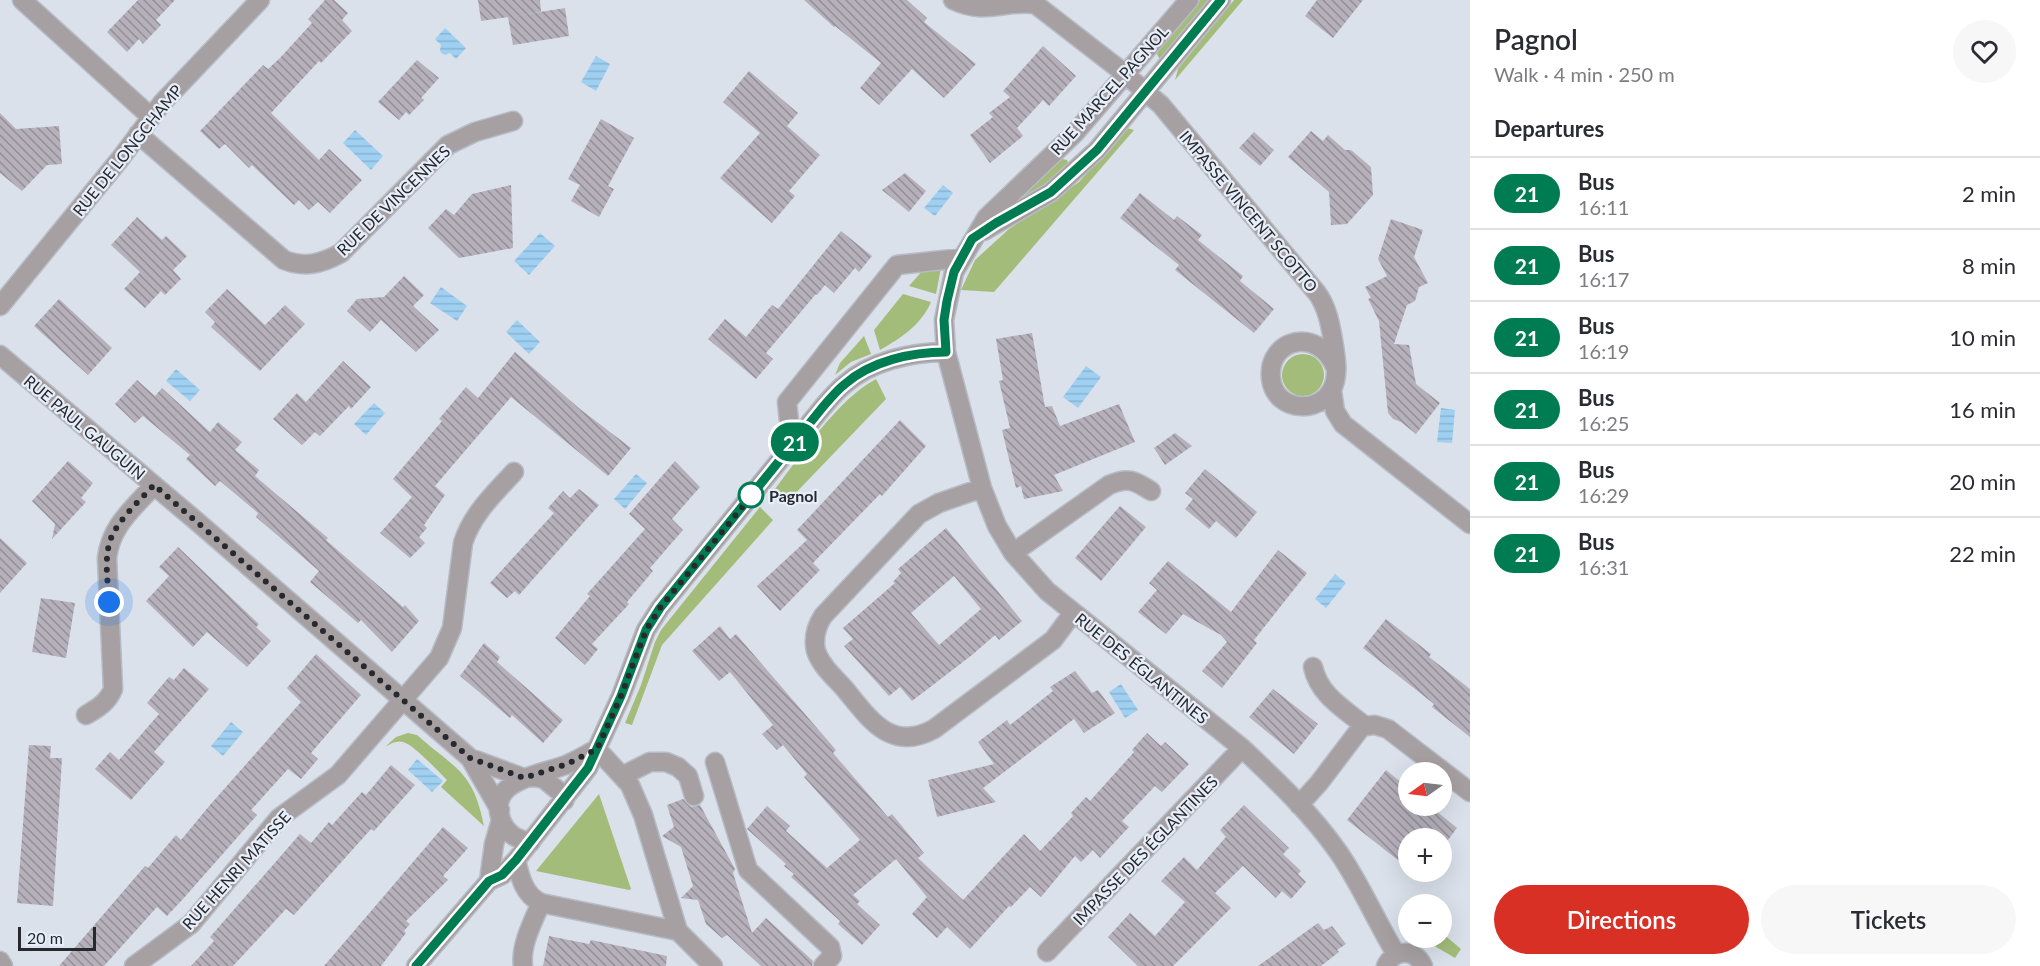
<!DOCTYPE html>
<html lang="en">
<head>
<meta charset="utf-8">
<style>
	body { margin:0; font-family:Lato,sans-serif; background:#f7f7f7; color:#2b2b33; height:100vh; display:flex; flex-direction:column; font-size:22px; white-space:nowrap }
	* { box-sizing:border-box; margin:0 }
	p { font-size:20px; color:#7c7c81 }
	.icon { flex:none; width:33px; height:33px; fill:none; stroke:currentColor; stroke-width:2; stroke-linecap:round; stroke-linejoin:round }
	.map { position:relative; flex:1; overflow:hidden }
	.side { display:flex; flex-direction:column; background:#fff; width:570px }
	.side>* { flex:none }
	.badge { padding:0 12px; border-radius:20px; font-size:21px; line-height:39px }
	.needle { width:39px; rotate:256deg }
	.fabs { position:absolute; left:1398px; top:762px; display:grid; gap:12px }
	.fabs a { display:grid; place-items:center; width:54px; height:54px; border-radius:50%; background:#fff; box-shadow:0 6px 24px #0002; font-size:30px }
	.scale { position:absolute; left:18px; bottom:15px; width:78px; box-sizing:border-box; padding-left:6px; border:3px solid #26292d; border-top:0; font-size:16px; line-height:21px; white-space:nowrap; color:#26292d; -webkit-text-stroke:4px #e7eef9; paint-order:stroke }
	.you { position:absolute; width:30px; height:30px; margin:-15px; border:4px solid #fff; border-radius:50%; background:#1a73e8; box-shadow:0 0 0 9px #1a73e833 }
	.map>.badge { position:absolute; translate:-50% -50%; box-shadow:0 0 0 3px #fff }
	h2 { padding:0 24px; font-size:22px; line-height:54px }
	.round { display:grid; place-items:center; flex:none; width:63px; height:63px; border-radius:32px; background:#f7f7f7 }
	.summary { display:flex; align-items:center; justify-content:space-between; height:102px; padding:0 24px }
	h1 { font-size:28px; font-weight:600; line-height:45px }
	.action { display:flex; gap:12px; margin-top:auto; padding:12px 24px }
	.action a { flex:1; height:69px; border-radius:36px; background:#d93025; color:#fff; font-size:24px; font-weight:600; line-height:69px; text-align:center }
	.action a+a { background:#f7f7f7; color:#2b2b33 }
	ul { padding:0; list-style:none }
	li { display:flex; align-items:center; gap:18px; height:72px; padding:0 24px; border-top:2px solid #e1e1e2 }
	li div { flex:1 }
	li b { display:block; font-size:22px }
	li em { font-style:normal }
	li .badge { min-width:66px; font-weight:700; text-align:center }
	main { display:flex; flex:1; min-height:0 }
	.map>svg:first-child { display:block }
	.grass { fill:#a3bc7a }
	.water { fill:url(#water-rules) }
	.building { fill:url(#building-back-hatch); fill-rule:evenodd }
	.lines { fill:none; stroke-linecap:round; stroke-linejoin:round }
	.minor-casing { stroke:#b6bcc5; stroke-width:21 }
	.minor { stroke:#a6a0a2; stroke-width:18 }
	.line-casing { stroke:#fff; stroke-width:14 }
	.line { stroke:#007c52; stroke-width:9 }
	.walk { stroke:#26292d; stroke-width:6; stroke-dasharray:0 10.8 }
	.stop-dot { fill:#fff; stroke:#007c52; stroke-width:3 }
	.labels { text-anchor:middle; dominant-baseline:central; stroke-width:4.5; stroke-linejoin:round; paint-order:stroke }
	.street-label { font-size:16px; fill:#26292d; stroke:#e7eef9 }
	.stop-label { font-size:16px; font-weight:bold; fill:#26292d; stroke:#e7eef9; text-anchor:start }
</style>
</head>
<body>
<main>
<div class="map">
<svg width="1470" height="966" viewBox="0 0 1470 966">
	<defs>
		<pattern id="water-rules" width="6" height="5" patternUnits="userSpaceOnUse" patternTransform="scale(1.5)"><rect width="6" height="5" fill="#9fd0f2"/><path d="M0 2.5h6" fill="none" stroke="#89b3d0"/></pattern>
		<pattern id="building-back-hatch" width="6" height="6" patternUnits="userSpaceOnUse" patternTransform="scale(1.5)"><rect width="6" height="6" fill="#b5b0ba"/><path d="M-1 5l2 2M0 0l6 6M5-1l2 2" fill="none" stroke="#938f98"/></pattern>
	</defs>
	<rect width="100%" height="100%" fill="#dae1eb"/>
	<path class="grass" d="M1200,0h14l-51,58h-4l-2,-4 2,-5z
		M1234,0h9l-68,80 3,-11z
		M1127,128l7,2 -140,162 -33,-2 14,-30 34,-31 70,-47z
		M1058,158l9,2 3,8 -22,18 -32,17 -2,-5z
		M941,268l-5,26 -27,-8 14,-16z
		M903,294l28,8c-10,23 -30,36 -51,48l-6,-20z
		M864,336l7,18 -20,8 -16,13 5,-12z
		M1282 375a21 21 0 1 1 42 0a21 21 0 1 1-42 0Z
		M876,379l10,20 -98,102 -13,-12c26,-34 63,-90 101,-110z
		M760,507l13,13 -111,125 -30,80 -7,-2 16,-38 14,-43 6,-12z
		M408,733l9,2c38,34 56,35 67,91l-43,-39 6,-7c-8,-8 -34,-36 -44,-38 -6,-2 -13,2 -18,5l11,-10z
		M599,794l32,95 -2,1 -93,-19z
		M1442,933l19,16 -6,9 -34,-20h21z"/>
	<path class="water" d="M445,28l21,20 -10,11 -6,-6 -5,2 -4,-2 -1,-3 1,-5 -6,-6z
		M596,56l14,8 -14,27 -15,-9z
		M355,130l28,26 -12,14 -28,-27z
		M943,185l10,8 -18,23 -11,-8z
		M540,233l15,13 -26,29 -15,-14z
		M441,287l26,19 -10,15 -27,-18z
		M517,320l23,22 -11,12 -23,-22z
		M1086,366l15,11 -23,31 -15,-11z
		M176,369l24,21 -10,11 -24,-20z
		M374,403l11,10 -19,22 -12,-11z
		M1441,408l14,2 -3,33 -15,-1z
		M636,474l11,9 -22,26 -11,-10z
		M1335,574l11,9 -20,25 -11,-9z
		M1121,684l17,26 -13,8 -16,-26z
		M231,722l12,10 -20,24 -12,-10z
		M417,759l26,22 -11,11 -24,-22z"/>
	<path class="building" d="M138,0h37l-19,20 5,5 -18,19 -4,-5 -12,13 -20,-20z
		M325,0h9l14,13 -6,7 10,11 -31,32 -2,-2 -48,52 48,47 10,-11 33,31 -32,33 -12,-11 -9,8 -10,-10 -5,5 -42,-40 -3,3 -24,-24 -6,5 -19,-18 63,-66 5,4 12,-11 32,-35 -4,-4z
		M478,0h62l1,12 -60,9z
		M804,0h103l20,18 -3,4 52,42 -32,34 -32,-29 -33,36 -19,-17 21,-25 -46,-37 -1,1z
		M1317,0h46l-30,38 -28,-22z
		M565,8l4,28 -56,9 -5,-28z
		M1043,46l33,30 -27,30 -6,-6 -26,28 6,8 -33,27 -20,-28 23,-18 -4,-4 21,-16 -7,-6z
		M417,60l22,18 -18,20 3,2 -15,15 -3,-3 -7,8 -21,-18z
		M749,71l49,42 -11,13 33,29 -31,36 6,5 -23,27 -52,-45 40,-45 -37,-31z
		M0,113l16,16 43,-3 3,38 -15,1 -25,26 -22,-18z
		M601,119l33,19 -26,48 6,3 -15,28 -28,-16 9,-16 -12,-6z
		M1311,131l12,10 5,-6 17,15h6l20,17 2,28 -26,29 -16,1 -2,-33 -41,-35z
		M1254,132l20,18 -14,16 -21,-18z
		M905,173l21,18 -17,21 -27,-22z
		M511,185l2,63 -54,10 -31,-30 18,-19 8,6 18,-21z
		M1140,193l34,27 3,-4 25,19 -4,5 45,36 -3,5 34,28 -20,24 -79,-63 4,-5 -59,-47z
		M137,217l25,23 4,-4 21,20 -14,14 8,9 -16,16 -4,-4 -16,17 -21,-19 16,-17 -29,-27z
		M1391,219l32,11 -9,27 14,26 -9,4 -4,14 -8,4 -13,39 15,1 7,39 24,19 -24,31 -15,-12 -8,-3 -5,-6 -9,-92 -11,-22 3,-1 -6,-11 22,-11 -9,-17z
		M841,231l31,25 -13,16 -4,-4 -21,25 -9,-8 -8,10 -1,-1 -50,59 7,6 -17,20 -48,-40 17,-20 21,18 26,-32 6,4z
		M404,276l20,19 -11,11 26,24 -23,22 -35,-32 -11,12 -23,-21 10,-12 27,-2z
		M227,289l38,36 20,-20 20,19 -45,47 -49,-44 4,-5 -10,-10z
		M59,299l53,49 -24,27 -54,-49z
		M1032,333l13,74 7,-1 8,20 59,-22 16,38 -81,33 9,16 -39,8 -3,-13 -5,2 -14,-58 8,-2 -11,-47 4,-1 -7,-41z
		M515,352l65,57 51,39 -23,28 -97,-79 -76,89 10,9 -21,30 3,3 -8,9 6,6 -15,15 -30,-25 32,-36 -19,-18 49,-58 -3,-2 27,-32 12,11z
		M343,361l28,26 -20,22 -2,-3 -29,30 -5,-4 -13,13 -29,-26 24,-26 9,9z
		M137,380l18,16 7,-8 48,44 8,-10 24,20 -7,8 24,20 -4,6 73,62 -2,2 77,67 2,-2 14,16 -27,31 -31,-32 -3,3 -48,-41 9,-11 -63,-54 2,-4 -38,-32 -5,5 -29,-27 4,-4 -47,-39 -8,7 -20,-19z
		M900,420l26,26 -44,50 -2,-2 -67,69 7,7 -40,41 -23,-25 50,-46 -10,-10z
		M1175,433l17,13 -27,19 -11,-17z
		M68,461l25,22 -12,15 5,4 -34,37 3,-15 -23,-23z
		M675,461l25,26 -28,32 11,11 -33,38 3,3 -26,31 2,2 -37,40 6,5 -13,16 -30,-27 35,-42 -3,-2 58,-65 -16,-15z
		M1205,469l52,43 -21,26 -20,-17 -7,8 -24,-20 8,-10 -8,-6z
		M579,489l20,16 -80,90 -4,-4 -8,7 -17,-15 64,-70 -6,-5 15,-17 7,7z
		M1120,506l26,21 -45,54 -26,-23z
		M946,528l76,93 -23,19 -4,-5 -23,20 -60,46 -12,-14 -11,9 -45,-50 9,-7 -10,-11 52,-45 -2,-1 8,-9 -3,-4zM954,576l27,33 -42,36 -28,-32z
		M0,538l27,25 -27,30z
		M178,547l81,77 -3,3 15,14 -24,26 -40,-35 -14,15 -47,-46 23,-25 -10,-9z
		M1278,550l29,23 -53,67 3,3 -35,45 -20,-17 25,-29 -6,-7 -38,-21 -17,20 -28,-22 19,-22 -8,-7 19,-22 63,51z
		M41,598l34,5 -9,55 -34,-6z
		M1386,619l45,35 -2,3 41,32v48l-38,-30 2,-3 -71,-56z
		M720,626l10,13 6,-5 100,116 -3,3 55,64 4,-3 32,39 -6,5 45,42 61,-66 16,17 33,-35 -2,-3 15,-16 4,4 44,-49 -2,-2 15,-17 14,13 4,-4 24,22 -27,28 -7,-6 -33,35 7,6 -29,31 -7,-8 -12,12 -6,-6 -34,41 -11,-10 -19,20 -2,-1 -39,43 -23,-22 -10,11 -25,-24 15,-17 -31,-38 -43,36 7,6 -3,3 23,21 -18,20 -24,-21 2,-3 -49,-44 3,-3 -10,-8 2,-2 -39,-35 20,-23 23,20 -4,5 41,37 33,-28 -56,-63 3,-3 -24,-29 -6,5 -15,-16 11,-9 -43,-53 -11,9 -27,-30z
		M484,643l16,14 -3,5 66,58 -20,23 -31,-28 -2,3 -50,-42z
		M316,654l45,41 -50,58 7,6 -17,20 -13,-10 -37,41 6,5 -74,84 -16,17 -10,-9 -53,59h-45l86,-100 3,2 28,-33 5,5 29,-35 91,-103 -14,-14z
		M184,668l25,21 -55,63 11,10 -34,38 -36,-31 15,-17 9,8 40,-46 -12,-11 22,-26 5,3z
		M1075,671l17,22 6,-3 17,23 -31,20 -10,-14 -91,69 13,14 -59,15 -9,-37 66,-16 -16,-22 29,-22 3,5 43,-34 -3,-4z
		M1273,689l45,35 -24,30 -45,-37z
		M29,745l22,1 -1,12h12l-9,148 -36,-3z
		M391,765l24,20 -41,46 -3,-2 -77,86 -8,-6 -53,57h-42l23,-25 -4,-4 90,-103 11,9 18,-21 3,3 30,-33 4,3z
		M1386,770l22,18v18h22l27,22 -15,20v-10h-34v30l-61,-48z
		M683,799l8,8 9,-2 35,64 -2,4 19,60 14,-15 47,43 -1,5h-51l-34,-31 -5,3 -16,-14 -8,-24 -17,-2 12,-12 -12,-39 -19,-11 12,-9 -7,-22z
		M1244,805l45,43 -6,6 18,17 -3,3 8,8 -15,17 -9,-8 -6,7 -33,-32 -28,27 16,15 -58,58h-35l-30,-29 22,-24 25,23 30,-34 -24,-21 23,-24 13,13 29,-33 -6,-7z
		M443,827l25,21 -25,28 5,4 -42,41 4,3 -6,7 2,2 -25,33h-57z
		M1318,923l6,7 8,-4 14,18 -9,6 2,2 -18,14h-63z
		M549,936l40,8 2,-4 76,16 -1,10h-123z"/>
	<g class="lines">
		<g class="minor-casing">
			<path id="minor" d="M22,0l129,117
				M953,0c34,16 51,0 82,4l84,65 42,36 156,188c10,14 13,30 16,47 2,13 5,28 2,41 -8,35 -61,33 -64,-3 -4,-39 48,-53 65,-9
				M1189,0l-114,133 -88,84 -33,55 -10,48 2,32 36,136 15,38 16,27 34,38 195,157c34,32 70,66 97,105 22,32 37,68 57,101
				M138,134l146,126c21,8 37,4 57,-7l107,-108 27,-13 38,-11
				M984,231l67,-39 46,-42 124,-150
				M0,306l120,-147 42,-56 98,-103
				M0,355l201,170 269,233 30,52
				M1332,391l3,20 8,13 127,100
				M797,440l-8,-19 -2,-19 110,-137 65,-7
				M982,488l-43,15 -20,11 -96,102c-7,11 -10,22 -7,35 5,15 18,26 28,37 25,30 46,65 90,41l119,-89 20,-27
				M1013,553l96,-68c19,-8 25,-5 42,6
				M1313,667c6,28 31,42 52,59
				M86,715c12,-7 22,-13 27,-26l-6,-131c4,-33 26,-49 47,-73
				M597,749l33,36 13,30 35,116 35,35
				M470,758l54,20 10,-1 10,2 16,13 4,9
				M715,762l33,108 82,77 2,9 -9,10
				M622,776l28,-14h16l12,5 10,9 6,20
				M1299,805l20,-22 41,-54 5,-3 10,-1 13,4 82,63
				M531,842c-13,-2 -23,-7 -29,-20 -18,-43 41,-47 66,-58 10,-4 19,-10 29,-15
				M516,860c4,17 8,35 25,43l137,28
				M489,881l5,-37 7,-24
				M1047,952l195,-204
				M0,961l3,5
				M134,966l57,-42 88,-106 59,-43 101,-117 13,-30 11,-85c9,-29 31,-49 51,-71
				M416,966l73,-85 13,-6 14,-15 72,-92 33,-72 25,-66 14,-22 162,-200c7,-8 14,-17 23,-24 26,-23 67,-32 101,-32
				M523,966c-3,-20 10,-45 18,-63
				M1386,966c8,-17 29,-18 37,0"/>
		</g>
		<use href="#minor" class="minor"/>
	</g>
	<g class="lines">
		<g class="line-casing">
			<path id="line" d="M416,966l73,-85 13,-6 14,-15 72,-92 33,-72 25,-66 14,-22 162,-200c7,-8 14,-17 23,-24 26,-23 67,-32 101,-32l-2,-32 3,-19 7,-29 18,-33 24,-16 55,-31 46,-42 124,-150"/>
		</g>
		<use href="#line" class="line"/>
		<path class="walk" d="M109,602c-1,-20 -5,-42 1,-61 6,-19 30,-41 44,-56l316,273 54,20 43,-14 30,-15 24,-53 25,-66 14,-22 93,-114 -2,1"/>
	</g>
	<circle class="stop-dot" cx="751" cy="495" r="12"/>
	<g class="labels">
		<g class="street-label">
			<text transform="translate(1109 90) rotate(-48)">RUE MARCEL PAGNOL</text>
			<text transform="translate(127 150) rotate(-51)">RUE DE LONGCHAMP</text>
			<text transform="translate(393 200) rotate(-44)">RUE DE VINCENNES</text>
			<text transform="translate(1249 211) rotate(50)">IMPASSE VINCENT SCOTTO</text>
			<text transform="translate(85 427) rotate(40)">RUE PAUL GAUGUIN</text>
			<text transform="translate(1142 668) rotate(39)">RUE DES ÉGLANTINES</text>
			<text transform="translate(1145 850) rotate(-46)">IMPASSE DES ÉGLANTINES</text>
			<text transform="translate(236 870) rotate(-48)">RUE HENRI MATISSE</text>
		</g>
		<g class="stop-label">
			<text x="769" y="495">Pagnol</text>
		</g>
	</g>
</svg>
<div class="fabs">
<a><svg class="needle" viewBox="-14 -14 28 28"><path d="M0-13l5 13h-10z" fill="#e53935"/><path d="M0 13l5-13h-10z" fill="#7c7c81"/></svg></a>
<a>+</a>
<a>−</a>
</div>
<div class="scale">20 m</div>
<div class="you" style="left:109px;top:602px"></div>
<b class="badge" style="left:795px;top:442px;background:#007c52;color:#fff">21</b>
</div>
<section class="side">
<div class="summary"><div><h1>Pagnol</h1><p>Walk · 4 min · 250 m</p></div><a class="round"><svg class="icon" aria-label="heart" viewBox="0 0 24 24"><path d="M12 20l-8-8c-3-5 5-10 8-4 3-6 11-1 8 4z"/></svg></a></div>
<h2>Departures</h2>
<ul>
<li><span class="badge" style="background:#007c52;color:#fff">21</span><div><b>Bus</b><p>16:11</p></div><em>2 min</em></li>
<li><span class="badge" style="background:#007c52;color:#fff">21</span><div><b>Bus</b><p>16:17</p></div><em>8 min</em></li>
<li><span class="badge" style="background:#007c52;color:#fff">21</span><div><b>Bus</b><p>16:19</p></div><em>10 min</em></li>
<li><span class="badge" style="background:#007c52;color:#fff">21</span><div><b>Bus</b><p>16:25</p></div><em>16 min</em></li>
<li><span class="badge" style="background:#007c52;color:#fff">21</span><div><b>Bus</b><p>16:29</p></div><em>20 min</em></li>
<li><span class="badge" style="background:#007c52;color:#fff">21</span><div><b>Bus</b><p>16:31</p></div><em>22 min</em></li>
</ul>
<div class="action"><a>Directions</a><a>Tickets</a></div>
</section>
</main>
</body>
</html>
